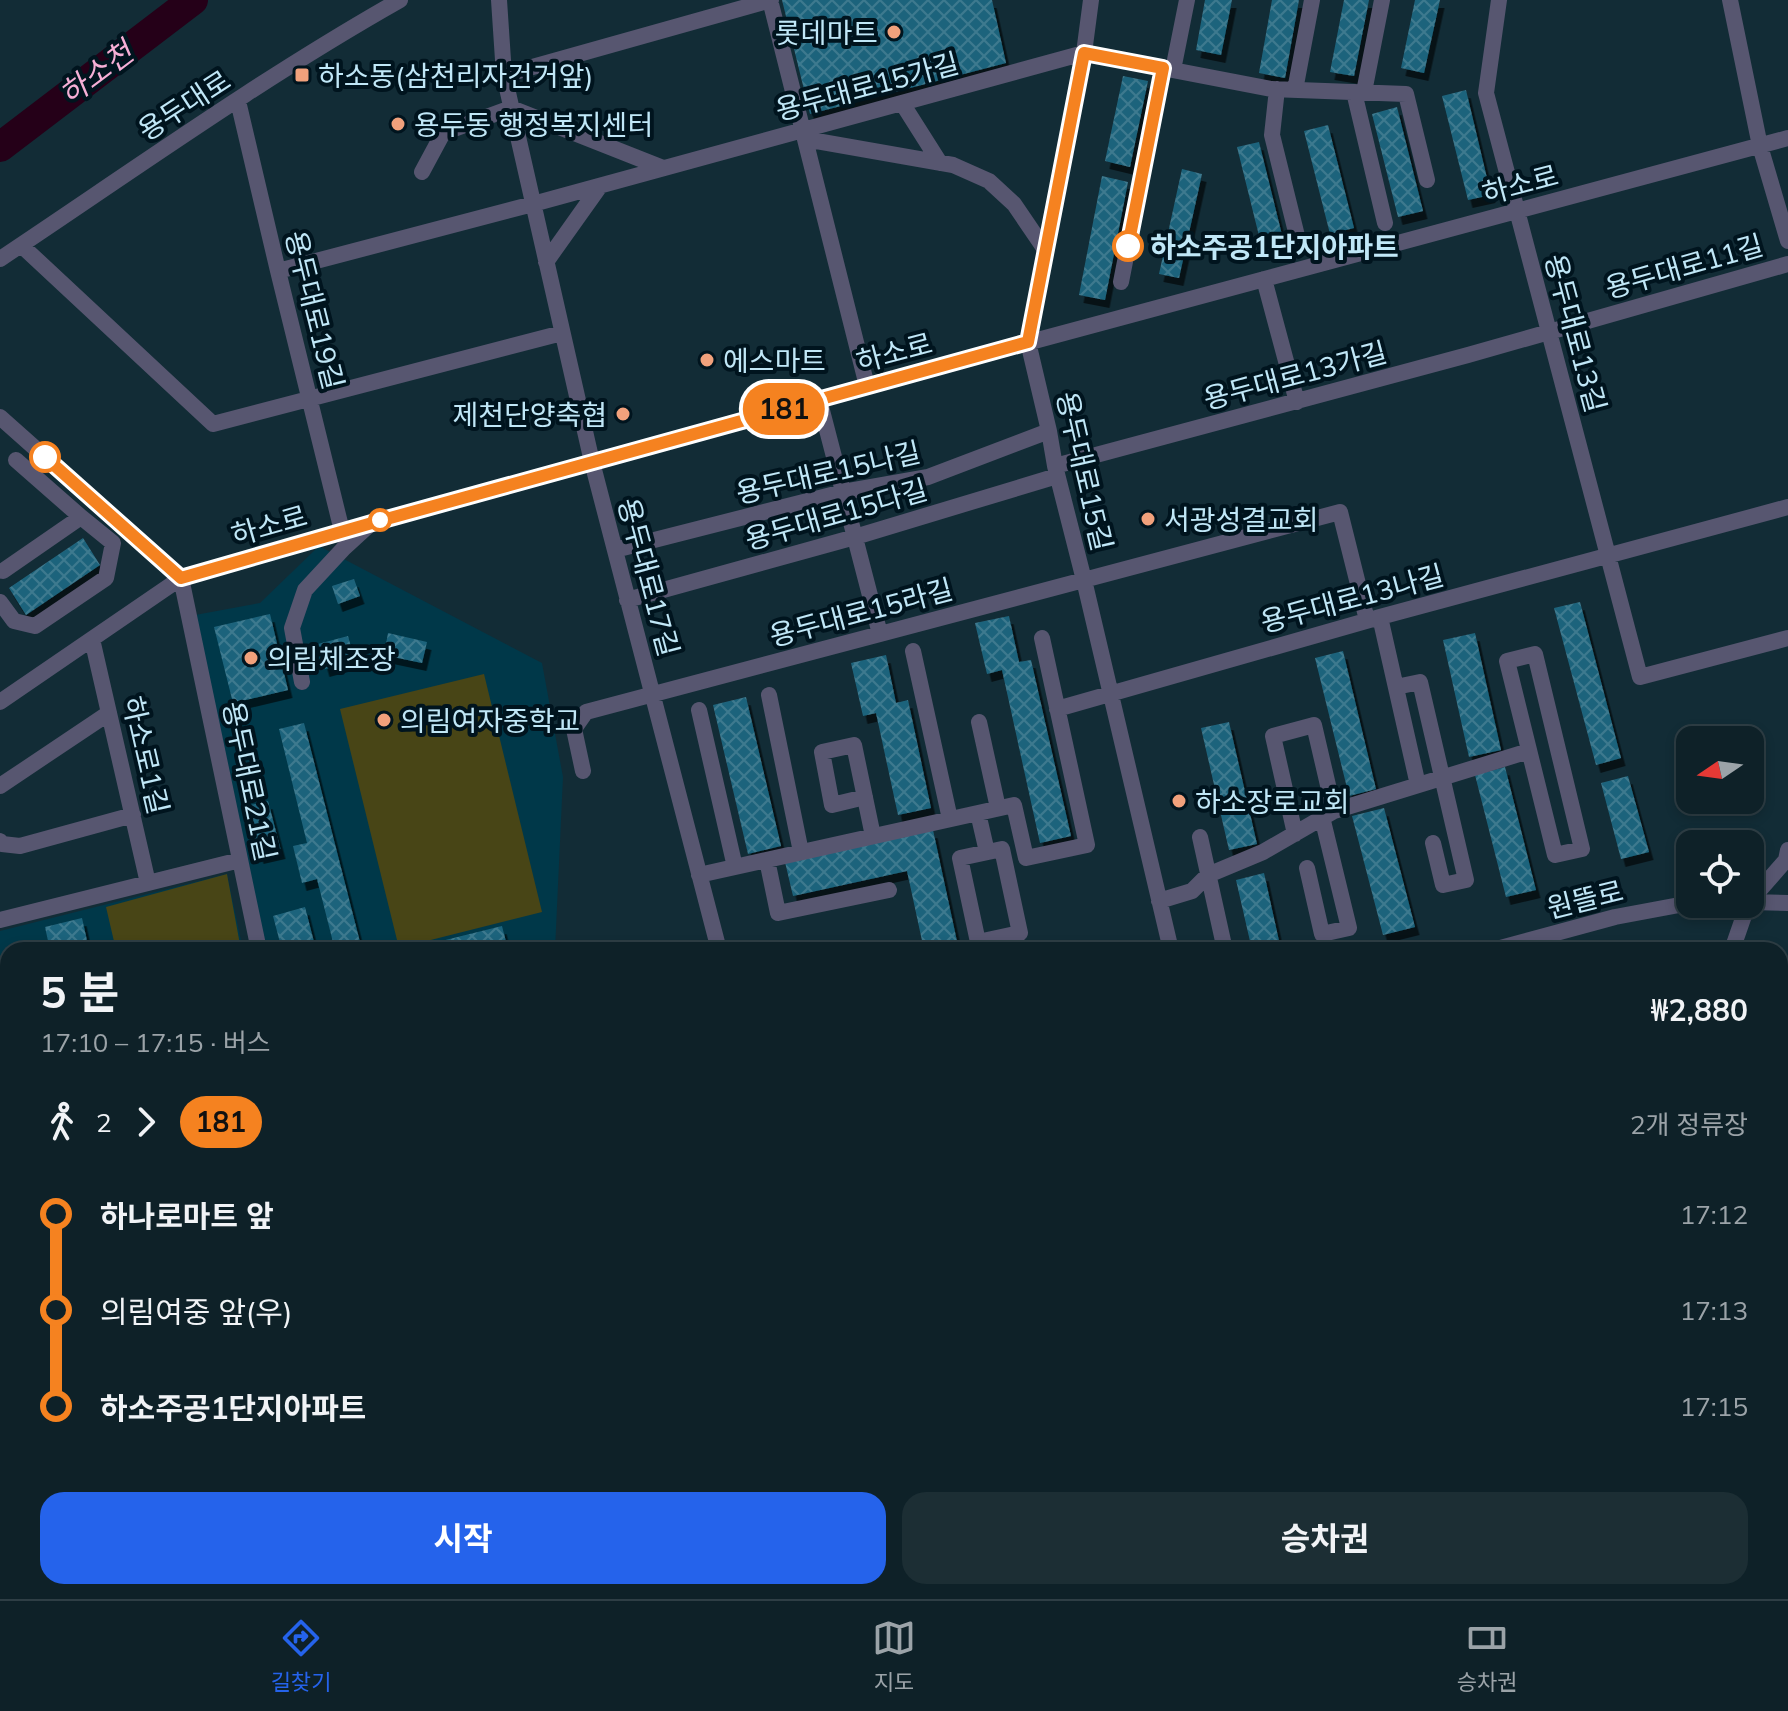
<!DOCTYPE html>
<html lang="ko">
<head>
<meta charset="utf-8">
<style>
	body { margin:0; font-family:Mulish,"Noto Sans KR",sans-serif; background:#1c2e34; color:#f1f3f6; height:100vh; display:flex; flex-direction:column; font-size:30px; white-space:nowrap }
	* { box-sizing:border-box; margin:0 }
	p { font-size:26px; color:#9ba3a8 }
	.icon { flex:none; width:44px; height:44px; fill:none; stroke:currentColor; stroke-width:2; stroke-linecap:round; stroke-linejoin:round }
	.map { position:relative; flex:1; overflow:hidden }
	.details { position:absolute; left:0px; top:942px; width:1788px; height:658px; display:flex; flex-direction:column; background:#0e2128; border-radius:24px 24px 0 0; box-shadow:0 4px 12px #0003,0 0 0 2px #2e3e45 }
	.details>* { flex:none }
	.badge { padding:0 16px; border-radius:26px; font-size:28px; line-height:52px }
	.needle { width:52px; rotate:257deg }
	.tools { position:absolute; left:1676px; top:726px; display:grid; gap:16px }
	.tools a { display:grid; place-items:center; width:88px; height:88px; border-radius:16px; background:#0e2128; box-shadow:0 4px 12px #0003,0 0 0 2px #2e3e45; font-size:40px }
	.map>.badge { position:absolute; translate:-50% -50%; box-shadow:0 0 0 4px #fff }
	.legs { display:flex; align-items:center; gap:12px; height:88px; padding:0 40px; font-size:26px }
	.legs p { margin-inline-start:auto }
	.head { display:flex; align-items:center; justify-content:space-between; height:136px; padding:0 40px }
	h1 { font-size:44px; font-weight:700; line-height:60px }
	.cta { display:flex; gap:16px; margin-top:auto; padding:16px 40px }
	.cta a { flex:1; height:92px; border-radius:24px; background:#2563eb; color:#fff; font-size:32px; font-weight:700; line-height:92px; text-align:center }
	.cta a+a { background:#1c2e34; color:#f1f3f6 }
	ul { padding:0 40px; list-style:none }
	li { display:flex; align-items:center; gap:28px; height:96px; font-size:30px }
	li i { display:grid; place-items:center; width:12px; height:100%; margin:0 10px; background:currentColor }
	li i::after { content:''; width:20px; height:20px; margin:-10px; border:6px solid; border-radius:50%; background:#0e2128 }
	li p { margin-inline-start:auto }
	li:first-child i { background:linear-gradient(#0000 50%,currentColor 0) }
	li:last-child i { background:linear-gradient(currentColor 50%,#0000 0) }
	.tab-bar { display:flex; justify-content:space-around; align-items:center; height:112px; border-top:2px solid #2e3e45; background:#0e2128; font-size:22px; color:#9ba3a8 }
	.tab-bar a { display:grid; justify-items:center; gap:4px }
	.tab-bar .selected { color:#2563eb }
	.map>svg:first-child { display:block }
	.built { fill:#003849 }
	.forest { fill:url(#forest-firs) }
	.pitch { fill:#484516 }
	.lines { fill:none; stroke-linecap:round; stroke-linejoin:round }
	.river { stroke:#250018; stroke-width:30 }
	.building { fill:url(#building-cross-hatch); filter:url(#shadow) }
	.minor { stroke:#575670; stroke-width:16 }
	.line-1-casing { stroke:#fff; stroke-width:18 }
	.line-1 { stroke:#f58220; stroke-width:12 }
	.poi-dot { fill:#f1a17c; stroke:#00141e; stroke-width:3 }
	.stop-1-dot { fill:#fff; stroke:#f58220; stroke-width:4 }
	.labels { text-anchor:middle; dominant-baseline:central; stroke-width:8; stroke-linejoin:round; paint-order:stroke }
	.poi-label { font-size:28px; fill:#c0e7f7; stroke:#00141e; text-anchor:start }
	.street-label { font-size:28px; fill:#c0e7f7; stroke:#00141e }
	.stop-label { font-size:28px; font-weight:bold; fill:#c0e7f7; stroke:#00141e; text-anchor:start }
	.water-label { font-size:30px; font-style:italic; fill:#f6afd6; stroke:#00141e }
</style>
</head>
<body>
<div class="map">
<svg width="1788" height="1599" viewBox="0 0 1788 1599">
	<defs>
		<pattern id="forest-firs" width="22" height="20" patternUnits="userSpaceOnUse" patternTransform="scale(2)"><rect width="22" height="20" fill="#484516"/><path d="M5 1l3.5 6h-7zM16 11l3.5 6h-7z" fill="#616039"/></pattern>
		<pattern id="building-cross-hatch" width="8" height="8" patternUnits="userSpaceOnUse" patternTransform="scale(2)"><rect width="8" height="8" fill="#1f647c"/><path d="M0 0l8 8M0 8l8-8" fill="none" stroke="#3e7a8f"/></pattern>
		<filter id="shadow"><feDropShadow dx="4.5" dy="8" stdDeviation="0" flood-color="#0009"/></filter>
	</defs>
	<rect width="100%" height="100%" fill="#122c36"/>
	<path class="built" d="M319,546l223,117 21,114 -8,173h-295l-65,-335 65,-12z
		M227,874l16,76h-235v208l-8,1v-228z"/>
	<path class="forest" d="M1786,956l2,1v535l-8,13v-544z
		M8,1391v201h35l-5,7h-38v-91l4,-5 -4,-66v-37z
		M274,1592h241l-1,7h-240z
		M585,1592h1095l-14,7h-1081z"/>
	<path class="pitch" d="M484,674l58,238 -143,36 -59,-239z
		M227,874l14,76h-125l-10,-43z"/>
	<g class="lines">
		<path class="river" d="M0,147l193,-147"/>
	</g>
	<path class="building" d="M782,0h210l14,63 -196,51z
		M1205,0h27l-11,55 -25,-5z
		M1272,0h27l-14,78 -26,-5z
		M1344,0h25l-15,76 -24,-4z
		M1415,0h25l-16,73 -23,-5z
		M1123,76l25,5 -18,86 -25,-6z
		M1466,90l25,105 -23,5 -26,-104z
		M1397,107l26,104 -25,6 -26,-103z
		M1328,125l26,103 -24,6 -26,-103z
		M1259,142l26,105 -22,5 -26,-105z
		M1182,169l20,5 -23,104 -20,-4z
		M1102,176l26,6 -23,118 -26,-5z
		M83,538l17,27 -74,50 -17,-27z
		M354,579l6,17 -22,8 -6,-18z
		M1580,602l41,156 -25,7 -42,-157z
		M270,614l18,76 -55,13 -19,-76z
		M1009,616l10,46 12,-2 40,176 -31,7 -38,-173 -15,4 -12,-51z
		M388,633l39,9 -5,21 -38,-8z
		M1475,633l26,117 -32,7 -26,-117z
		M348,636l7,25 -30,8 -7,-25z
		M1343,651l33,138 -27,7 -34,-138z
		M886,655l10,48 12,-3 23,108 -33,7 -22,-102 -13,3 -12,-53z
		M746,697l35,149 -33,8 -35,-149z
		M1229,722l28,122 -28,6 -28,-122z
		M304,723l58,227h-27l-18,-71 -15,4 -9,-37 14,-3 -28,-114z
		M1505,767l31,123 -30,7 -31,-122z
		M1628,776l21,76 -28,7 -20,-76z
		M268,801l13,50 -22,5 -12,-50z
		M1384,808l31,119 -32,8 -31,-119z
		M933,830l25,116 -19,4h-15l-17,-79 -114,25 -8,-34z
		M1264,873l17,77h-29l-16,-70z
		M305,907l11,43h-34l-9,-34z
		M82,918l7,32h-39l-5,-23z
		M502,926l6,24h-99v-1z
		M8,957v92h-1l-7,-30v-60z"/>
	<g class="lines">
		<path class="minor" d="M499,0l5,75 88,387 127,488
			M770,0l97,386
			M1091,0l-7,53 -56,289 21,89 6,35 29,114 87,370
			M1499,0l-13,93 154,584 148,-39
			M1730,0l30,146 28,95
			M1173,70l14,-70
			M504,75l267,-75
			M1277,89l-5,46 25,101
			M1295,90l17,-90
			M1354,92l31,131
			M1364,92l18,-92
			M238,101l40,170 64,260
			M902,103l38,60
			M805,139l148,26 36,16 25,23 32,47
			M422,172l21,-39 68,-25 152,60
			M21,245l192,179 349,-91
			M0,259c132,-88 262,-181 400,-259
			M546,262l54,-76
			M278,271l255,-67 551,-151 187,36 135,5 21,86
			M1264,279l33,123
			M1121,282l42,-214
			M819,399l61,235
			M0,417l181,161 78,372
			M1055,466l413,-111 320,-91
			M615,550l228,-58 85,-15 121,-46
			M3,571l78,-54
			M627,600l228,-63 202,-61
			M0,602l14,19 21,5 71,-48 7,-35 -32,-26 -65,-57
			M1380,617l38,168
			M92,639l56,244
			M913,651l37,168
			M1535,654l47,195 -27,6 -48,-194z
			M302,682l-10,-54 13,-38 39,-42 24,-22
			M1396,687l24,-5 46,198 -23,5 -10,-42
			M769,695l32,157
			M0,702l181,-124 191,-55 495,-137 921,-248
			M1057,709l323,-92 408,-110
			M699,710l36,157
			M979,722l19,86
			M583,771l-9,-42 12,-17 754,-200 27,108
			M0,786l109,-73
			M865,797l-33,8 -10,-53 32,-7 19,91
			M978,813l9,39
			M1295,834l-22,-98 41,-11 20,86
			M1200,837l25,113
			M0,841l2,3 18,2 113,-31
			M1002,849l18,84 -42,9 -18,-84z
			M767,860l11,53 111,-23
			M1307,868l15,66 27,-6 -27,-111
			M699,875l315,-70 12,53 61,-13 -45,-207
			M1159,901l33,-10 16,-16 55,-23 71,-41 195,-60
			M1750,901l36,-41 2,-10
			M1750,902l38,1
			M0,920l240,-60
			M1493,950l122,-33 75,-14
			M1732,950l16,-46
			M0,1179l8,-1
			M1187,1592v7"/>
	</g>
	<g class="lines">
		<g class="line-1-casing">
			<path id="line-1" d="M45,457l136,121 191,-55 656,-181 56,-289 79,15 -35,178"/>
		</g>
		<use href="#line-1" class="line-1"/>
	</g>
	<g class="poi-dot">
		<circle cx="894" cy="32" r="8"/>
		<rect x="294" y="67" width="16" height="16" rx="4"/>
		<circle cx="398" cy="124" r="8"/>
		<circle cx="707" cy="360" r="8"/>
		<circle cx="623" cy="414" r="8"/>
		<circle cx="1148" cy="519" r="8"/>
		<circle cx="251" cy="658" r="8"/>
		<circle cx="384" cy="720" r="8"/>
		<circle cx="1179" cy="801" r="8"/>
	</g>
	<g class="stop-1-dot">
		<circle cx="1128" cy="246" r="14"/>
		<circle cx="45" cy="457" r="14"/>
		<circle cx="380" cy="520" r="10"/>
	</g>
	<g class="labels">
		<g class="poi-label">
			<text x="878" y="32" text-anchor="end">롯데마트</text>
			<text x="318" y="75">하소동(삼천리자건거앞)</text>
			<text x="414" y="124">용두동 행정복지센터</text>
			<text x="723" y="360">에스마트</text>
			<text x="607" y="414" text-anchor="end">제천단양축협</text>
			<text x="1164" y="519">서광성결교회</text>
			<text x="267" y="658">의림체조장</text>
			<text x="400" y="720">의림여자중학교</text>
			<text x="1195" y="801">하소장로교회</text>
		</g>
		<g class="street-label">
			<text transform="translate(867 86) rotate(-15)">용두대로15가길</text>
			<text transform="translate(184 105) rotate(-33)">용두대로</text>
			<text transform="translate(1520 184) rotate(-15)">하소로</text>
			<text transform="translate(1684 266) rotate(-16)">용두대로11길</text>
			<text transform="translate(315 310) rotate(76)">용두대로19길</text>
			<text transform="translate(1576 333) rotate(75)">용두대로13길</text>
			<text transform="translate(894 352) rotate(-15)">하소로</text>
			<text transform="translate(1295 375) rotate(-15)">용두대로13가길</text>
			<text transform="translate(1085 471) rotate(77)">용두대로15길</text>
			<text transform="translate(828 472) rotate(-13)">용두대로15나길</text>
			<text transform="translate(836 514) rotate(-16)">용두대로15다길</text>
			<text transform="translate(269 525) rotate(-16)">하소로</text>
			<text transform="translate(649 577) rotate(75)">용두대로17길</text>
			<text transform="translate(1352 598) rotate(-15)">용두대로13나길</text>
			<text transform="translate(861 612) rotate(-15)">용두대로15라길</text>
			<text transform="translate(146 755) rotate(77)">하소로1길</text>
			<text transform="translate(250 781) rotate(78)">용두대로21길</text>
			<text transform="translate(1585 899) rotate(-14)">원뜰로</text>
		</g>
		<g class="stop-label">
			<text x="1150" y="246">하소주공1단지아파트</text>
		</g>
		<g class="water-label">
			<text transform="translate(96 73) rotate(-37)">하소천</text>
		</g>
	</g>
</svg>
<div class="tools">
<a><svg class="needle" viewBox="-14 -14 28 28"><path d="M0-13l5 13h-10z" fill="#e53935"/><path d="M0 13l5-13h-10z" fill="#9ba3a8"/></svg></a>
<a><svg class="icon" aria-label="locate" viewBox="0 0 24 24"><circle cx="12" cy="12" r="6"/><path d="M12 2v4M12 18v4M2 12h4M18 12h4"/></svg></a>
</div>
<b class="badge" style="left:784px;top:409px;background:#f58220;color:#111">181</b>
<section class="details">
<div class="head"><div><h1>5 분</h1><p>17:10 – 17:15 · 버스</p></div><b>₩2,880</b></div>
<div class="legs"><svg class="icon" aria-label="walk" viewBox="0 0 24 24"><circle cx="13" cy="4" r="2"/><path d="M13 8l-2 6 4 7M11 14l-3 7M7 12l3-4h3l4 4"/></svg>2<svg class="icon" aria-label="forward" viewBox="0 0 24 24"><path d="M9 5l7 7-7 7"/></svg><b class="badge" style="background:#f58220;color:#111">181</b><p>2개 정류장</p></div>
<ul>
<li><i style="color:#f58220"></i><b>하나로마트 앞</b><p>17:12</p></li>
<li><i style="color:#f58220"></i><span>의림여중 앞(우)</span><p>17:13</p></li>
<li><i style="color:#f58220"></i><b>하소주공1단지아파트</b><p>17:15</p></li>
</ul>
<div class="cta"><a>시작</a><a>승차권</a></div>
</section>
</div>
<nav class="tab-bar">
<a class="selected"><svg class="icon" aria-label="directions" viewBox="0 0 24 24"><path d="M12 3l9 9-9 9-9-9zM9 14v-3h6M13 9l2 2-2 2"/></svg>길찾기</a>
<a><svg class="icon" aria-label="map" viewBox="0 0 24 24"><path d="M3 6l6-2 6 2 6-2v14l-6 2-6-2-6 2zM9 4v14M15 6v14"/></svg>지도</a>
<a><svg class="icon" aria-label="tickets" viewBox="0 0 24 24"><path d="M3 7h18v10H3zM15 7v10"/></svg>승차권</a>
</nav>
</body>
</html>
